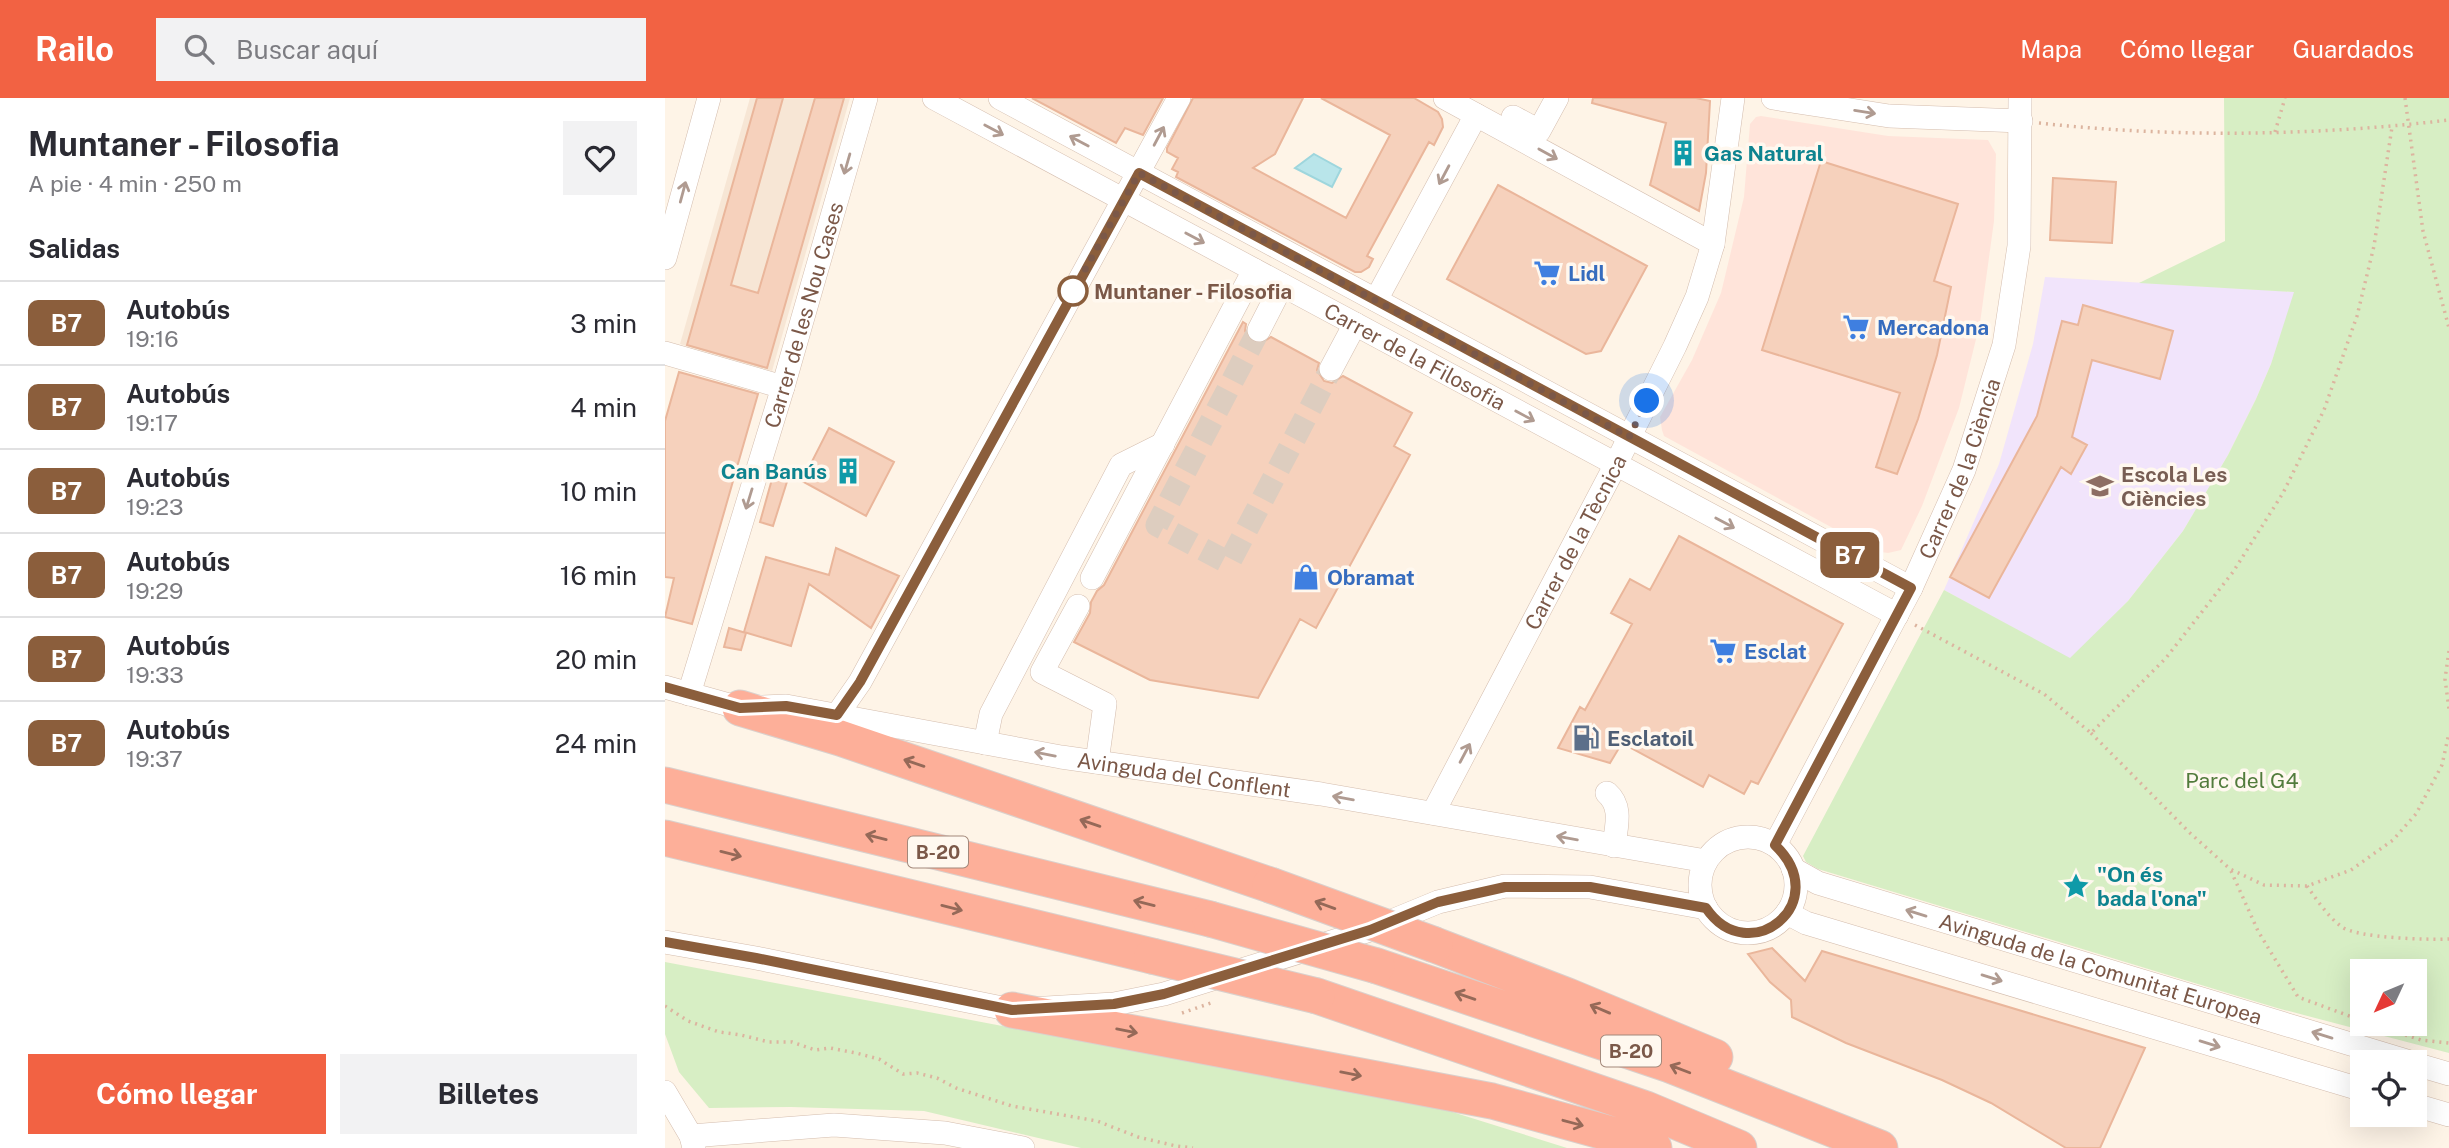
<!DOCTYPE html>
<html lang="es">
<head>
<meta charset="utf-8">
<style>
	body { margin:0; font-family:"Public Sans",sans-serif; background:#f2f2f3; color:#2b2b33; height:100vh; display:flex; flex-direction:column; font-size:26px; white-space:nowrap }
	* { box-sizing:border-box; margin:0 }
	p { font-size:23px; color:#7c7c81 }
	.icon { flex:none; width:38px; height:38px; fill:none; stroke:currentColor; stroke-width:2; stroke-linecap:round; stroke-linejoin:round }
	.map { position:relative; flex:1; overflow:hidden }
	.panel { display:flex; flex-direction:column; background:#fff; width:665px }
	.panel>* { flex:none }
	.badge { padding:0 14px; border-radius:10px; font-size:24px; line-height:46px }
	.needle { width:46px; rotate:226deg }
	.tools { position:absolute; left:1685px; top:861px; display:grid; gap:14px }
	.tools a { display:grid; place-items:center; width:77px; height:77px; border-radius:0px; background:#fff; box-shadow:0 7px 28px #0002; font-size:35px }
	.you { position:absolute; width:35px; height:35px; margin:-18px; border:5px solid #fff; border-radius:50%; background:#1a73e8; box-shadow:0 0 0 10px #1a73e833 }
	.map>.badge { position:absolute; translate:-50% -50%; box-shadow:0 0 0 4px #fff }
	h2 { padding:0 28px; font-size:26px; line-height:63px }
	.round { display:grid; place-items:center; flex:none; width:74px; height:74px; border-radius:0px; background:#f2f2f3 }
	.overview { display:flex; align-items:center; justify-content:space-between; height:119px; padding:0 28px }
	h1 { font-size:33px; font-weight:700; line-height:52px }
	.primary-button { display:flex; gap:14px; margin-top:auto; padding:14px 28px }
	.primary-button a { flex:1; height:80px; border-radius:0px; background:#f26243; color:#fff; font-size:28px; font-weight:700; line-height:80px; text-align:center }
	.primary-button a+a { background:#f2f2f3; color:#2b2b33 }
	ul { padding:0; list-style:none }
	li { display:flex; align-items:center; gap:21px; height:84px; padding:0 28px; border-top:2px solid #e1e1e2 }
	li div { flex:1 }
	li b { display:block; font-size:26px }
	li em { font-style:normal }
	li .badge { min-width:77px; font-weight:700; text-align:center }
	header { display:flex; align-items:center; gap:42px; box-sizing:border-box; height:98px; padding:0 35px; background:#f26243; color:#fff }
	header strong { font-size:33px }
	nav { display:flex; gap:38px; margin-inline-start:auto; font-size:24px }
	.search { width:490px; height:63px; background:#f2f2f3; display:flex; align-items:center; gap:18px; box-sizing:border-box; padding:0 24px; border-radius:0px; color:#7c7c81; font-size:26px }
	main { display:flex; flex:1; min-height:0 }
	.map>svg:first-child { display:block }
	.residential { fill:#f7e6d5 }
	.commercial { fill:#ffe4da }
	.education { fill:#f1e4fb }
	.green { fill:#d7eec4; fill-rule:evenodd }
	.water { fill:#b9e5ea; stroke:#9ed6dd; stroke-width:2 }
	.building { fill:#f6d1bc; stroke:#eab69b; stroke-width:2 }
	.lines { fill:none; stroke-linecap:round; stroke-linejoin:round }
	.minor-tunnel { stroke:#ddcdbf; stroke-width:23; stroke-dasharray:23 11; stroke-linecap:butt }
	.minor-casing { stroke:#d4bdae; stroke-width:24 }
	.highway-casing { stroke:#dad0cc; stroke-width:37 }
	.path { stroke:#dcb49f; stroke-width:3.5; stroke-dasharray:2 5; stroke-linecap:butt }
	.minor { stroke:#fff; stroke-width:23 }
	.highway { stroke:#fdaf99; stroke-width:35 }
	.highway-bridge-casing { stroke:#dad0cc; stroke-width:37; stroke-linecap:butt }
	.highway-bridge { stroke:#fdaf99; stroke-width:35 }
	.oneway { stroke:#b09b91 }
	.oneway2 { stroke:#956958 }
	.line-casing { stroke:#fff; stroke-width:16 }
	.line { stroke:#8b5e3c; stroke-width:10 }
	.walk { stroke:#7b5848; stroke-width:7; stroke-dasharray:0 12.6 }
	.stop-dot { fill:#fff; stroke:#8b5e3c; stroke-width:3.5 }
	.labels { text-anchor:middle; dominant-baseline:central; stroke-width:7; stroke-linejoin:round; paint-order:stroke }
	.shield { fill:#fff8ef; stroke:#a3887a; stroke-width:2 }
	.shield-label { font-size:19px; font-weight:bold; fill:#7b5848 }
	.culture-label { font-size:21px; font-weight:bold; fill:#0d838f; stroke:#fff8ef; text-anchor:start }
	.shop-label { font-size:21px; font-weight:bold; fill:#366cbe; stroke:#fff8ef; text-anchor:start }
	.stop-label { font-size:21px; font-weight:bold; fill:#7b5848; stroke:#fff8ef; text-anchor:start }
	.street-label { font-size:21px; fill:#7b5848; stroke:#fff8ef }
	.education-label { font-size:21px; font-weight:bold; fill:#785e54; stroke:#fff8ef; text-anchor:start }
	.service-label { font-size:21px; font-weight:bold; fill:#4e5e75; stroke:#fff8ef; text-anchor:start }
	.park-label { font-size:21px; fill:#527b3c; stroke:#fff8ef }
</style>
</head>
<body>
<header>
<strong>Railo</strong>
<div class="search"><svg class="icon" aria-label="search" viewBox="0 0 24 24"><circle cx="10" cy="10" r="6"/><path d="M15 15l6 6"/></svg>Buscar aquí</div>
<nav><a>Mapa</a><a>Cómo llegar</a><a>Guardados</a></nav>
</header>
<main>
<section class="panel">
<div class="overview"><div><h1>Muntaner - Filosofia</h1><p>A pie · 4 min · 250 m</p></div><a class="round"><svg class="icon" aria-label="heart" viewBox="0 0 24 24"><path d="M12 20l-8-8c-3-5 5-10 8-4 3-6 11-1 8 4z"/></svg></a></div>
<h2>Salidas</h2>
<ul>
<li><span class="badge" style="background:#8b5e3c;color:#fff">B7</span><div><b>Autobús</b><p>19:16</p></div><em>3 min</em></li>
<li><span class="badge" style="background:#8b5e3c;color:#fff">B7</span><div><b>Autobús</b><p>19:17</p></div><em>4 min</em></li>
<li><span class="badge" style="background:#8b5e3c;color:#fff">B7</span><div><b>Autobús</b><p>19:23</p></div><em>10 min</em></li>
<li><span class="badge" style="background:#8b5e3c;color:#fff">B7</span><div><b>Autobús</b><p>19:29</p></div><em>16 min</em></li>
<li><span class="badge" style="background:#8b5e3c;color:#fff">B7</span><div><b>Autobús</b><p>19:33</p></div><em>20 min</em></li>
<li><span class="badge" style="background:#8b5e3c;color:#fff">B7</span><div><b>Autobús</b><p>19:37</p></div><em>24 min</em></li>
</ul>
<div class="primary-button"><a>Cómo llegar</a><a>Billetes</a></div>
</section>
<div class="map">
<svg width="1784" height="1050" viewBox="0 0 1784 1050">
	<rect width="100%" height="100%" fill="#fef4e7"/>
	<path class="residential" d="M85,0h100l-78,273 -92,-27z"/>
	<path class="commercial" d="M1096,18l127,20 100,4 8,14 -2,67 -14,102 -21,85 -37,98 -21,44 -13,3 -13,-2 -211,-115 -2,-6 -2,-13 32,-57 29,-67 23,-96 6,-73 6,-7z"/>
	<path class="education" d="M1380,179l250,15 -24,72 -15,35 -28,56 -45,76 -55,70 -58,58 -126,-69 55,-126 34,-120z"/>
	<path class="green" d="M1559,0h225v955l-172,-45 -459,-139 -12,-7 -3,-6 141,-266 126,68 58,-57 55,-70 45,-76 28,-56 15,-35 23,-72 -155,-9 86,-42zM1698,873h52v53h-52z
		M0,864l781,148 121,38h-486l-157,-37 -133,-4 -82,1 -30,-36 -14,-38z"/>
	<path class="water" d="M649,56l27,15 -9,18 -37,-19z"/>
	<path class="building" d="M92,0h26l-52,187 27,8 57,-195h29l-77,270 -80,-23z
		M367,0h131l-20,37 -18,-7 -9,15z
		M528,0h110l-28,56 -22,14 93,50 44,-83 -69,-37h93l24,14 4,7 1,8 -9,18 -5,-3 -62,114 6,3 -4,8 -8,5h-6l-179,-95 2,-5 -6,-3 6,-11 -11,-6v-4z
		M928,0h103l14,3 -4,72 -7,38 -49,-26 16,-62 -74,-20z
		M1156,63l137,43 -24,77 17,6 -14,68 -19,64 -21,55 -21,-7 24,-74 -138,-43z
		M1388,80l63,4 -4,61 -62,-3z
		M833,87l149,81 -46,85 -15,3 -139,-75z
		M1418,207l90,26 -13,48 -68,-19 -20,77 15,8 -16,29 -10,-7 -72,131 -39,-21 87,-161 25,-95 16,4z
		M578,224l3,2 -1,7 7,11 8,2 11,-7 48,26 -2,7 7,11 8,2 11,-7 69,37 -18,33 16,9 -94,173 -16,-9 -42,79 -108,-18 -76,-38 16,-29 1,-11 6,-11 7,-6z
		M14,274l79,22 -66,230 -27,-7 9,-39 -9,-1v-156z
		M164,330l65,34 -28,54 -64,-35z
		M111,367l15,4 -18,57 -13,-4z
		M1014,438l164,88 -85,160 -7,-3 -7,13 -35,-19 -6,12 -81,-44 -12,20 -52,-15 22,-41 5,3 47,-86 -21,-11 19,-34 20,11z
		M171,450l63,28 -28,52 -62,-44 -18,62 -47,-14 22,-75 63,18z
		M64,530l17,5 -5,17 -17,-3z
		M1107,850l33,33 17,-30 323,97 -45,100h-34l-75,-45 -49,-23 -96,-37 -54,-26 -1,-17 -21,-18 -22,-28z"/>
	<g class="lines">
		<path class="minor-tunnel" d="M594,232l-102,195 72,38 102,-194"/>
		<g class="minor-casing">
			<g id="minor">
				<path id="s1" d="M269,0l963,517"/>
				<path d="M335,0l911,490"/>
				<path d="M780,0l268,146"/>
				<path d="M1108,0l116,18 132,5"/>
				<path d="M848,19l26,14 18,-33"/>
				<path d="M0,160l44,-160"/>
				<path d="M711,202l100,-185"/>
				<path d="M594,232l23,-45"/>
				<path d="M0,255l118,34"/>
				<path d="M666,271l24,-45"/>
				<path d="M427,480l162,-308"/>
				<path d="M413,508l-36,66 63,32 -8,58"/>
				<path id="s2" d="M0,589l75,21 46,-2 275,51 260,37 385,67"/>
				<path id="s3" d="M24,596l94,-307 83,-289"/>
				<path d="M172,617l23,-33 319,-584"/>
				<path d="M320,645l6,-29 130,-249 42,-21"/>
				<path d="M942,695c16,14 9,34 7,53"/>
				<path id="s4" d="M768,715l183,-349 59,-118 22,-49 16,-53 20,-146"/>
				<circle cx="1083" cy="787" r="48"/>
				<path id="s5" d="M1110,747l136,-257 53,-118 40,-125 15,-99 1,-148"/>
				<path id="s6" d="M1128,771l25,14 592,179"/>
				<path d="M1122,815l19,10 557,167"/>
				<path d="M0,844l91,16 256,52 102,-6 50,-10 206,-64 68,-28 67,-16 85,1 116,21"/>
				<path d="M1750,966l34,10"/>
				<path d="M0,994l26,44 3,12"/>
				<path d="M1750,1007l34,10"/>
				<path d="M26,1038l143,-11 111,8 78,15"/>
			</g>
		</g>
		<g class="highway-casing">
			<path id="highway" d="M75,610l100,30 430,147
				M0,687l545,134
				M0,740l487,118
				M770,847l133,51 147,61
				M712,868l293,99 210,83
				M652,898l329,113 93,39
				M347,912l480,91 134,37 28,10"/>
		</g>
		<path class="path" d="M1740,0l18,133 26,97
			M1374,25c136,15 274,13 410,-3
			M1610,34l10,-34
			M1250,527l129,69 47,39 75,-75 67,-86 50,-79 41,-83 33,-94 17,-70 18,-119
			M1784,553l-4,28 4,30
			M1426,635l99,100 40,36 34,16 43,1 44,-16 42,-30 23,-26 26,-49 7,-32
			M1566,773l27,60 40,66 65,24
			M1642,788c10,14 21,31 35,41 15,11 86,13 107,12
			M0,908l23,15 31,11 22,3 28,7h23l23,8 15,-2 26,5 23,6 24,15 14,-1 20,5 19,10 56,18 85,15 41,16 38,9 17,2
			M517,915l29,-10
			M1707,926l49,16 28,3"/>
		<use href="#minor" class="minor"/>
		<use href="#highway" class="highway"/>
		<g class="highway-bridge-casing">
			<path id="highway-bridge" d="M605,787l165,60
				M545,821l167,47
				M487,858l165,40"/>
		</g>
		<use href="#highway-bridge" class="highway-bridge"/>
	</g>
	<defs><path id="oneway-shaft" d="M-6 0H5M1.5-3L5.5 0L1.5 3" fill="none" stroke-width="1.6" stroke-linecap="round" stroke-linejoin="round" transform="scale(1.75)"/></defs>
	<g class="oneway">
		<use href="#oneway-shaft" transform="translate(1200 14) rotate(9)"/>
		<use href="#oneway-shaft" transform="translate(329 32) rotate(28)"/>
		<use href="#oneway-shaft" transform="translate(494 38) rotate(-62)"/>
		<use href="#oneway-shaft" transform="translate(414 43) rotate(-152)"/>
		<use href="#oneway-shaft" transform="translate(883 56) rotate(29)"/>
		<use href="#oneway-shaft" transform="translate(182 66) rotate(106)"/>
		<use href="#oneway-shaft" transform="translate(779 77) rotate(118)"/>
		<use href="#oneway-shaft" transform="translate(18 94) rotate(-75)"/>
		<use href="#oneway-shaft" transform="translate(530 140) rotate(28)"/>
		<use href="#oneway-shaft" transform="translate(860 318) rotate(28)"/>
		<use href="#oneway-shaft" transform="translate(84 401) rotate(107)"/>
		<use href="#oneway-shaft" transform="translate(1060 425) rotate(28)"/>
		<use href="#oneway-shaft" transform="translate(800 655) rotate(-62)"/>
		<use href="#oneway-shaft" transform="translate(380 656) rotate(-169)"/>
		<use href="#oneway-shaft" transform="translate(678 700) rotate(-170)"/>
		<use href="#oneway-shaft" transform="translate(902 740) rotate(-170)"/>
		<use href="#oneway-shaft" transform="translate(1251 815) rotate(-163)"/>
		<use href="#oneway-shaft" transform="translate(1327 880) rotate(17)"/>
		<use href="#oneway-shaft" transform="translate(1657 937) rotate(-163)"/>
		<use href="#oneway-shaft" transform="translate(1545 946) rotate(17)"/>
	</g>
	<g class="oneway2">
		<use href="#oneway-shaft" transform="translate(249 665) rotate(-161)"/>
		<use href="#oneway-shaft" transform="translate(425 725) rotate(-161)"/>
		<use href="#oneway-shaft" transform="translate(211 739) rotate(-166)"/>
		<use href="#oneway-shaft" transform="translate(66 756) rotate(14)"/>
		<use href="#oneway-shaft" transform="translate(479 805) rotate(-166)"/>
		<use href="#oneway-shaft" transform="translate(660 807) rotate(-160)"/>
		<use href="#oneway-shaft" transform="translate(287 810) rotate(14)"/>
		<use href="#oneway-shaft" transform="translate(800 898) rotate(-161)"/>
		<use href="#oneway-shaft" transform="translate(935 911) rotate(-157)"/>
		<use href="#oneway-shaft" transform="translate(462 933) rotate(11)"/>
		<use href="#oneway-shaft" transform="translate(1015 971) rotate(-159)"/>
		<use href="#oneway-shaft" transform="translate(686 976) rotate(11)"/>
		<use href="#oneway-shaft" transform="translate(908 1025) rotate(15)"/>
	</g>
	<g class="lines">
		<g class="line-casing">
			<path id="line" d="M0,589l75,21 46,-2 51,9 23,-33 279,-509 772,415 -136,257c60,57 -26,126 -69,63l-116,-21h-85l-67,15 -68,28 -206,64 -50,10 -102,6 -256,-52 -91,-16"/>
		</g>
		<use href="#line" class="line"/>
		<path class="walk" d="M408,193l66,-118 490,264 18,-36"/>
	</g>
	<defs>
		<g id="building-bare" transform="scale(2.1)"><path d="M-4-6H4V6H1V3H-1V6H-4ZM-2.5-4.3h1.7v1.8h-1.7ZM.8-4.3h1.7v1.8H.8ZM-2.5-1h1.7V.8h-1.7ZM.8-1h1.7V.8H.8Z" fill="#0f9aa8" stroke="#fff8ef" stroke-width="2.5" paint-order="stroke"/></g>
		<g id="supermarket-bare" transform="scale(2.1)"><path d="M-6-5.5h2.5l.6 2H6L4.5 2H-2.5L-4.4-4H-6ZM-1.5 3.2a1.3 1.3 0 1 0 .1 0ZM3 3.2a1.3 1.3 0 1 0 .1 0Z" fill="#3f7fe0" stroke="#fff8ef" stroke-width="2.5" paint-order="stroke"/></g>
		<g id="school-bare" transform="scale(2.1)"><path d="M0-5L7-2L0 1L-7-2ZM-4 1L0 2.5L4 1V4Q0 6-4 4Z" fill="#8d6e63" stroke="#fff8ef" stroke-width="2.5" paint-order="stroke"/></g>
		<g id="shop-bare" transform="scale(2.1)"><path d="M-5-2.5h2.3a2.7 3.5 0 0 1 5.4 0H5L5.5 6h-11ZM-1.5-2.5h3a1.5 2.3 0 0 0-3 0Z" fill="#3f7fe0" stroke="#fff8ef" stroke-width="2.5" paint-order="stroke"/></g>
		<g id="fuel-bare" transform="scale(2.1)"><path d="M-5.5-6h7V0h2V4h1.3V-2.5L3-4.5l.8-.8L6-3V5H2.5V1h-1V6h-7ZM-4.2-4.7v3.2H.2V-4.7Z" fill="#5c6f8a" stroke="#fff8ef" stroke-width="2.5" paint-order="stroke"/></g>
		<g id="sight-bare" transform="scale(2.1)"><path d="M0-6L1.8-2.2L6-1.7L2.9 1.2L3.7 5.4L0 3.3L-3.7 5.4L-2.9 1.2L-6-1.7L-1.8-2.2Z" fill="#0f9aa8" stroke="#fff8ef" stroke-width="2.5" paint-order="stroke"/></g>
	</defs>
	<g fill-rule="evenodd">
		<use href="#building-bare" x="1018" y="55"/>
		<use href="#supermarket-bare" x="882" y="175"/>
		<use href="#supermarket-bare" x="1191" y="229"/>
		<use href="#building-bare" x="183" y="373"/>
		<use href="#school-bare" x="1435" y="388"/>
		<use href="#shop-bare" x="641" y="479"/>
		<use href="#supermarket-bare" x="1058" y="553"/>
		<use href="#fuel-bare" x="921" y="640"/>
		<use href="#sight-bare" x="1411" y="788"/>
	</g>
	<circle class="stop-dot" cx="408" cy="193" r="14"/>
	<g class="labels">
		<g class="shield">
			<rect x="243" y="738.5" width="60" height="31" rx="5"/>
			<rect x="936" y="937.5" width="60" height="31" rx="5"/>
		</g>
		<g class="shield-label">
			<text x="273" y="754">B-20</text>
			<text x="966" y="953">B-20</text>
		</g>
		<g class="culture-label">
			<text x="1039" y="55">Gas Natural</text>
			<text x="162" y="373" text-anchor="end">Can Banús</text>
			<text x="1432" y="776">"On és<tspan x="1432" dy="24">bada l'ona"</tspan></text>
		</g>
		<g class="shop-label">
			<text x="903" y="175">Lidl</text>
			<text x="1212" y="229">Mercadona</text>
			<text x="662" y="479">Obramat</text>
			<text x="1079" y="553">Esclat</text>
		</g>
		<g class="stop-label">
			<text x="429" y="193">Muntaner - Filosofia</text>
		</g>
		<g class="street-label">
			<text stroke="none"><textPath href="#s3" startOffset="396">Carrer de les Nou Cases</textPath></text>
			<text stroke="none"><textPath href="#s1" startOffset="546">Carrer de la Filosofia</textPath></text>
			<text stroke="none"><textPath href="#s5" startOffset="420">Carrer de la Ciència</textPath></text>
			<text stroke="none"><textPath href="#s4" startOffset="306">Carrer de la Tècnica</textPath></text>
			<text stroke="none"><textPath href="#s2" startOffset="528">Avinguda del Conflent</textPath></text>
			<text stroke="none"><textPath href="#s6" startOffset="324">Avinguda de la Comunitat Europea</textPath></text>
		</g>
		<g class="education-label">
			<text x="1456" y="376">Escola Les<tspan x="1456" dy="24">Ciències</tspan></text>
		</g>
		<g class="service-label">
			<text x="942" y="640">Esclatoil</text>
		</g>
		<g class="park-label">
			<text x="1577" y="682">Parc del G4</text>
		</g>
	</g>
</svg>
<div class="tools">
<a><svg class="needle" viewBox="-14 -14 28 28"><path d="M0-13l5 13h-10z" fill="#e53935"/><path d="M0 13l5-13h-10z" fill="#7c7c81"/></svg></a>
<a><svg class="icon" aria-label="locate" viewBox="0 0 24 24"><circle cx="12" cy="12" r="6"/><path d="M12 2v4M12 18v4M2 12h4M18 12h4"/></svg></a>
</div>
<div class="you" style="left:982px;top:303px"></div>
<b class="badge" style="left:1185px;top:457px;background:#8b5e3c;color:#fff">B7</b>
</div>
</main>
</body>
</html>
